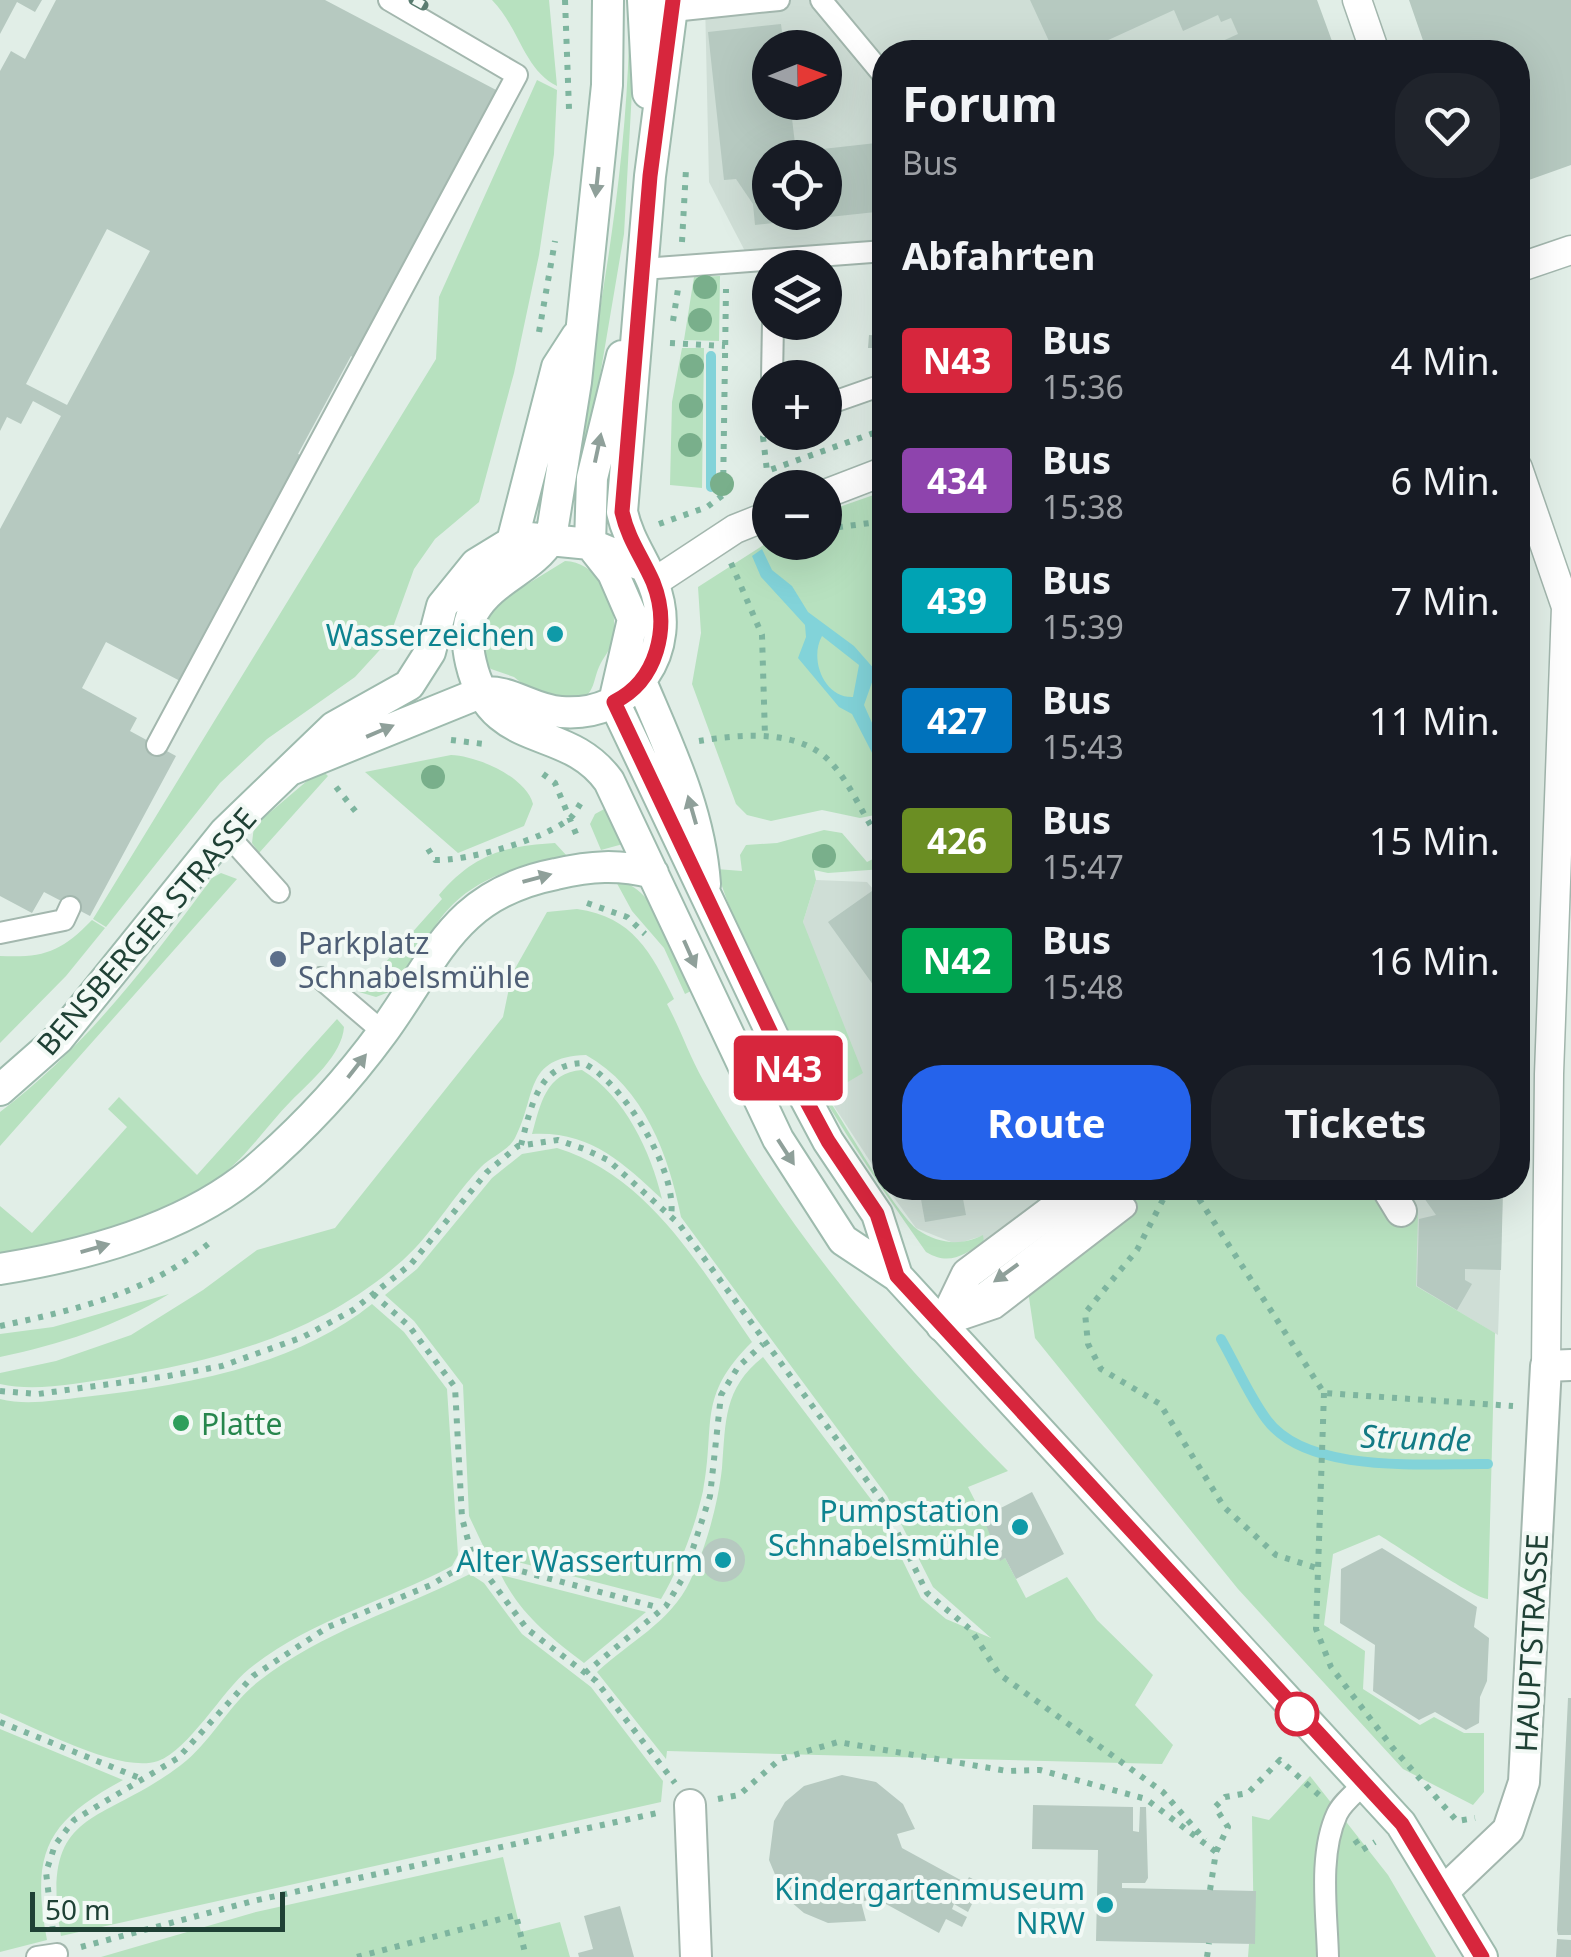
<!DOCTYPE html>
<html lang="de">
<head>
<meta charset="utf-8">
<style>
	body { margin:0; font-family:"Noto Sans",sans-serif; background:#20242c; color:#f1f3f6; height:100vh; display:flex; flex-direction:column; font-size:38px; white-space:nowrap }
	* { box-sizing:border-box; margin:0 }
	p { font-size:32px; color:#9ea1a6 }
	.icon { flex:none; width:55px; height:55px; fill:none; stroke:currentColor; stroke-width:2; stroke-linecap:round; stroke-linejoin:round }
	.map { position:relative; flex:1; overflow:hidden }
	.details { position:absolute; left:872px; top:40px; width:658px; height:1160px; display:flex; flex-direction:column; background:#171b24; border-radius:40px; box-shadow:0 10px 40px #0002 }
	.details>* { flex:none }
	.badge { padding:0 20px; border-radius:8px; font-size:35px; line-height:65px }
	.needle { width:65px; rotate:89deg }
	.controls { position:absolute; left:752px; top:30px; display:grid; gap:20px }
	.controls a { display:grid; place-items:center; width:90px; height:90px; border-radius:50%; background:#171b24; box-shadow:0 10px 40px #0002; font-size:50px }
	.scale { position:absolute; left:30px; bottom:25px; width:255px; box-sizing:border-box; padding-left:10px; border:5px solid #1f4135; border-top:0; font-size:28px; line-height:35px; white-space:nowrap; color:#1f4135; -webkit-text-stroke:8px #f2f9f5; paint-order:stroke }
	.map>.badge { position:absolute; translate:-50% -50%; box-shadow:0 0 0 5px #fff }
	h2 { padding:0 30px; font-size:38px; line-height:90px }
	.round { display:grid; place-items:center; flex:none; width:105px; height:105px; border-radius:40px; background:#20242c }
	.summary { display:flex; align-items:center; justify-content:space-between; height:170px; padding:0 30px }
	h1 { font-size:48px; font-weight:700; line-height:75px }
	.action { display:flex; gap:20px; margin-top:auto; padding:20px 30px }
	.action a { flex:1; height:115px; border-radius:40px; background:#2563eb; color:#fff; font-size:40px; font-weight:700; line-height:115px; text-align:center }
	.action a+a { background:#20242c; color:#f1f3f6 }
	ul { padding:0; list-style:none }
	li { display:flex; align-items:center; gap:30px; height:120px; padding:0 30px }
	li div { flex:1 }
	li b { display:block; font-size:38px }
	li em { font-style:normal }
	li .badge { min-width:110px; font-weight:700; text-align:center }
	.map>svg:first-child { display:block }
	.built { fill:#cfded6; fill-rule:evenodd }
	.green { fill:#b7e1bf }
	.water { fill:#82d3d9; fill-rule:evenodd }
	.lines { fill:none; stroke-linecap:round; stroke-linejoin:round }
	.stream { stroke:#82d3d9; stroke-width:10 }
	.building { fill:#b6c9c0; fill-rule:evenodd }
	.service-casing { stroke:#a3b7ae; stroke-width:24 }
	.pedestrian-casing { stroke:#a3b7ae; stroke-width:31 }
	.minor-casing { stroke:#a3b7ae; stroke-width:34 }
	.secondary-casing { stroke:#9ebbae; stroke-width:34 }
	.path { stroke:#7eb59f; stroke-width:6; stroke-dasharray:5 8; stroke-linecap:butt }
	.service { stroke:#fff; stroke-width:20 }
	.pedestrian { stroke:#fff; stroke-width:28 }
	.minor { stroke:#fff; stroke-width:30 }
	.secondary { stroke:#fff; stroke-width:30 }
	.rail-casing { stroke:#597c70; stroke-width:11 }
	.rail { stroke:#f2f9f5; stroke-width:8; stroke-dasharray:22; stroke-linecap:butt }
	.tree { fill:#79af8b }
	.oneway { fill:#8fa09a }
	.line-casing { stroke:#fff; stroke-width:22 }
	.line { stroke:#d7263d; stroke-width:15 }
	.culture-dot { fill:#0f9aa8; stroke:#f2f9f5; stroke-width:4 }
	.service-dot { fill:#5c6f8a; stroke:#f2f9f5; stroke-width:4 }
	.leisure-dot { fill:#2e9e5b; stroke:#f2f9f5; stroke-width:4 }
	.stop-dot { fill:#fff; stroke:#d7263d; stroke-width:5 }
	.labels { text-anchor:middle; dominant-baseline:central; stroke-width:8; stroke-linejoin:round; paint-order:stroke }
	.culture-label { font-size:30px; fill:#0d838f; stroke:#f2f9f5; text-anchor:end }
	.street-label { font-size:30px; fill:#1f4135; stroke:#f2f9f5 }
	.service-label { font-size:30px; fill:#4e5e75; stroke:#f2f9f5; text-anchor:start }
	.leisure-label { font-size:30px; fill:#27864d; stroke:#f2f9f5; text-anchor:start }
	.water-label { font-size:32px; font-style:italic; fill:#127a84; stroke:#f2f9f5 }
</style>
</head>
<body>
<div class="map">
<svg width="1571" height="1957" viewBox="0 0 1571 1957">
	<rect width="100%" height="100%" fill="#e1eee7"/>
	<path class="built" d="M705,0h611l19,52h-450v187l-138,16 -38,-73zM770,48h55v54h-55zM770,158h55v54h-55z
		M816,880l51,2 18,21v281l-59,-90 -23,-172z
		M887,1188h168l-71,54 -2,-6 -26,8 -40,-16z
		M1401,1188h102l-5,147 -82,-49z"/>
	<path class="green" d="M492,0h57l8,86c-33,-16 -38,-59 -65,-86z
		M635,37l-11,197 -37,219 -12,-3c25,-137 50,-270 54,-409z
		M537,80l20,10 -3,64 -15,101 -25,118 -35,129 -44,37 -21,30 -26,72 -33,36 -88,62 -47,44 -114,144 -13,-8 343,-560 3,-62z
		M720,276l-1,65 -35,-1 10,-63z
		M682,348h22l-2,140 -32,-3 2,-83z
		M885,491v322l-25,5 -38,-8 -51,11 -24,-6 -11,-11 -44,-120 9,-51 -3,-46 72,-46 55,1v-30z
		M565,561c35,1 55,46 48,78 -2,11 -10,18 -14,28 -6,14 -4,24 -18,33l-47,-7 -20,-16 -23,-8 -6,-6 -5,-24 7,-22 13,-16z
		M451,755c27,1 75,22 82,49l-9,22 -66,27 -93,-81z
		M321,769l7,7 -69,77 -7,-10 2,-17z
		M608,807l15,37 -22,6 -11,-26 5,-10z
		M824,830l18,3 25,29 8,-4 8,11 -55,4 -14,-3 2,10 -13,42 60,151 -37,22c18,28 71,120 92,135 20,13 41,17 65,5l1,7c-20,13 -35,24 -58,10 -87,-124 -161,-237 -210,-383l26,2 -2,-16 6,-10 31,-2z
		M555,843l12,13c-50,10 -98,22 -129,66 -16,23 -30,49 -49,70l-13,5 -17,-5 83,-93 -3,-4c34,-40 64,-49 116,-52z
		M221,873l16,6 -237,267v-34c86,-65 149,-149 212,-234z
		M614,878c47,13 61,73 79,112l-8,4 -21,-46 -32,-37z
		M577,909c56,8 74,43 97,90l-7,5c13,24 22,51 36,76 82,148 186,272 305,391l-40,16 26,51 -5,3 10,19 6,-2 21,40 41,-21 30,43 56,55 -18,30 38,40 -11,19 -495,-13 -1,8 -69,-87c32,-30 74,-50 93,-91 16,-33 28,-77 32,-113 4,-47 1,-79 41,-111l113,149 45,92 25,21 45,19 -58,-51 -46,-91 -206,-279c-12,-61 -37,-130 -95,-162 -63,2 -49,42 -71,83 -6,12 -24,19 -34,29 -28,29 -48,66 -78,93 -83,74 -182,100 -290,118 -36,5 -77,14 -113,6v-11l56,-12 75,-26 72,-45 54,-40 78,-22 168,-211 9,-43 35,-62z
		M92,920l13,8 -39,48 -66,67v-87c44,2 61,-4 92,-36z
		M337,1019l7,8c-2,28 -34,55 -53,74 -23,23 -43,54 -68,73 -63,50 -147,68 -223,82v-50l32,27 95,-106 -19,-18 11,-12 78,78z
		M582,1070c43,26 69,82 80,129 -40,-37 -72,-68 -130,-65 8,-29 14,-62 50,-64z
		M557,1148c92,28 143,119 195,194 -56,55 -36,82 -49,149 -8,36 -23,76 -42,108l-174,-45 -18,-38 -6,-131 -49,-64 -29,-26 32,-26 75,-91 30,-24z
		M1055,1188h346l17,25 -2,73 79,47 -7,266c-15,-1 -89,-52 -109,-64l-46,19 -9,71 41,26 -2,38 57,36 14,-8 30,16h20v59l-11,13 -70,-36 -165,-180 -203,-251 -18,-121z
		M169,1294c-54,33 -108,50 -169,63v-23l53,-7z
		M372,1304l32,28 43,57 11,166 -6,11c-68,36 -142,54 -203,103 -27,22 -60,81 -91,92 -38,13 -121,-33 -158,-48v-314c27,7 56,1 84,-2 97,-11 210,-30 288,-93z
		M470,1574l14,9 38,51 69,53 72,94 -2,21 -600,134c-22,-130 39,-109 120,-171 30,-23 48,-61 78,-84 64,-50 140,-71 211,-107z
		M501,1575l145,37 -62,51c-35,-27 -63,-48 -83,-88z
		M0,1729l123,51c-78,42 -92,74 -76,160l-47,12z
		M1310,1776l78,99 48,82h-188l1,-13h5l-2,-128 17,4z
		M503,1857l18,75 39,-10 10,35h-469l155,-45z"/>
	<path class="water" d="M762,549l10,21 20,16 16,26 46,34 22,25 -12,34 21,47v26l-33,-64 -13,-7 -41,-49 8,-21 -1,-12 -44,-48 -9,-21zM822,636l37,29 -6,32c-29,1 -44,-38 -31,-61z"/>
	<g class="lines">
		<path class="stream" d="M711,356v131
			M1221,1339c15,26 28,57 46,81 41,55 159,43 221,44"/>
	</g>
	<path class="building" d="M0,0h42l-7,12 -18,-10 -17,32z
		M56,0h269l173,91 -142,268 -5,-3 -53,98 5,2 -121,226 -76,-40 -24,46 55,30 -7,13 46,25 -86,160 -46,-24 -12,21 -32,-17v-367l61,-113 -28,-15 -12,23 -14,-7 -7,14v-360l11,-20 14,8zM107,229l43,22 -83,154 -41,-21z
		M1030,0h287l19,52h-138l40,-18 -7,-16 -10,4 -3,-7 -35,16 -9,-21 -92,42h-28z
		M1409,0h162v165l-53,19v-132h-91z
		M781,24l3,24h-14v54h20l6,50 89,-10v69l-130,14 -2,-21 -17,-25 -12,1 -16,-148zM770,158h55v54h-55z
		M825,281h13v13h-13z
		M869,335l16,1v12h-17z
		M872,891l13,19 -1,90 -56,-78z
		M919,1188h42l5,27 -41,7z
		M1417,1188h86l-2,82 -36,-1v11l7,4 -15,26 -40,-24 2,-67 17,-4z
		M1032,1492l32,62 -48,25 -11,-21 -5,3 -17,-44z
		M701 1560a22 22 0 1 1 44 0a22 22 0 1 1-44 0Z
		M1382,1548l95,59 -3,20 15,11 -2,43 -7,16 -1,26 -13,7 -31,-18 -16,8 -46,-29 2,-46 -35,-22 1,-54z
		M1568,1698h3v237h-13l-1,-5z
		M842,1775l34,7 27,22 12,25 -18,5 5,14 64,35 3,-6 13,7 -14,28 -14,-8 -2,5 15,8 -5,10 -16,-8 -7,14 -64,-35 -14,4 5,19 -38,2 -24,-10 -20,-17 -15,-36 5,-39 11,-19 19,-16z
		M1033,1805l100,2v24l6,1 1,-25h6l2,71 -3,5h-23v5l134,3 -1,53 -159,-3 2,-91 -66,-1z
		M620,1906l14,51h-55l-1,-4 15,-4 -9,-33z
		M1557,1939l14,1v17h-15z"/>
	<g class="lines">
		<g class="service-casing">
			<path id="service" d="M821,0l64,77
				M673,11l106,-11
				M643,269l242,-18
				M772,378l1,-56
				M825,405l60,-21
				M157,745l360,-670 -128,-75
				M225,832l54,60
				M0,933l64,-13 6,-13
				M320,978l63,54
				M951,1318l165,-126
				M942,1326l53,-18 131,-101
				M37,1957l20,-3
				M1328,1957c-1,-44 -10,-102 9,-143 5,-11 18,-21 27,-30"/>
		</g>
		<g class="pedestrian-casing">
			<path id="pedestrian" d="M1357,0l18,52
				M1518,268l53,-18
				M1518,468l48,139 -17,467 -3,292
				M825,494l60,-23
				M653,583l82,-54 35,-14"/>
		</g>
		<g class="minor-casing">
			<path id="minor" d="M1387,1188l14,23
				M942,1326l25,-52 115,-86
				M690,1805l6,152
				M1445,1890l63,-60 16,-48 22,-416 25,-1"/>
		</g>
		<g class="secondary-casing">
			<path id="secondary" d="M608,0l-1,85 -31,297 -25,156c-19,32 -58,40 -77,73 -9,16 -7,35 -3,52 21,90 95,58 138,118l169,358 65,101 54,36 504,548 81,133
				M643,0l5,93
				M512,542l45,-175 20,-31
				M590,544l23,29 20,46 -19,83 164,345 50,94 49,73 20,62
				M590,544l2,-66 30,-122
				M642,684c28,66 58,128 63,200
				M290,770l190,-77c29,-5 51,17 81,19 73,6 119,-62 92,-129 -11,-26 -25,-44 -31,-71l28,-336 23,-176
				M0,1090l58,-51 167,-207 109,-105 75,-42 21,-33 12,-46 34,-42 36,-22 17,-4 61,6 53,22
				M0,1269c87,-14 185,-40 254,-98 49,-42 91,-87 129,-139 55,-76 71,-138 173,-158 35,-8 62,-10 97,-1"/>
		</g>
		<path class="path" d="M565,0l4,109
			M682,242l4,-73
			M673,321l5,-32
			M539,332l16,-91
			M670,343l55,3
			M770,426l-7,11 4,34 118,-42
			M659,524l48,-17 16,-12 3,-206
			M825,529l45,-6 15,-12
			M731,563l31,72 3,101
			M451,740l33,4
			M699,741c43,-7 104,-13 135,25 20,23 31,56 51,80
			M543,774l12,9 24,58
			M336,787l20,25
			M874,832l11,-9
			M428,849l7,11c32,1 108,-20 134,-41 6,-4 9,-13 14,-19
			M587,903l40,14 18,17
			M521,1145c10,-38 17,-81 62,-82 40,19 95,108 88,153
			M1169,1188l-32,62 -52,63 3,31 13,25 59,35 64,103 52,48 44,14
			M1192,1188l132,205 189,13
			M373,1294l36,32 46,61 7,131 10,37 55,74 69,52 79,102
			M0,1326c76,-16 153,-34 214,-87
			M0,1391l38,3 130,-18 54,-10 81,-29 50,-27 58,-46 76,-92 31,-26 40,-6 26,9 24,11 71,64 203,277 45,92 44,37 28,44 164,118 42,48
			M1324,1393l-8,236 15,38 61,80 65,74 18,-3
			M585,1673l81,-67 18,-30 26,-80 11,-101 17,-28 25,-23
			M0,1722l142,57
			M718,1799l21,-4 41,-36 58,-17 169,29 33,-1 106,29 70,53
			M1355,1840l7,10 13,-8
			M1210,1890l6,-38 12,-25 -13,-20 10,-10 23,-4 32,-33 39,35
			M53,1931l-7,-59 9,-27 19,-25 104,-62 75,-82 75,-49 103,-42 33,-20 30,-1 159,42
			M81,1947l172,-46 409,-89
			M357,1957l159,-42 10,42
			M1207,1957l2,-14"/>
		<use href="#service" class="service"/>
		<use href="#pedestrian" class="pedestrian"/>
		<use href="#minor" class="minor"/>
		<use href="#secondary" class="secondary"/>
		<g class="rail-casing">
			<path id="rail" d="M414,0l9,5"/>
		</g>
		<use href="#rail" class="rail"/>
	</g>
	<g class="tree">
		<circle cx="705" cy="287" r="12"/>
		<circle cx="700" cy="320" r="12"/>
		<circle cx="692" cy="366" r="12"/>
		<circle cx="691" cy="406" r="12"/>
		<circle cx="690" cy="445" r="12"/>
		<circle cx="722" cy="484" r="12"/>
		<circle cx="433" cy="777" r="12"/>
		<circle cx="824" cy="856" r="12"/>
	</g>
	<defs><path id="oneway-solid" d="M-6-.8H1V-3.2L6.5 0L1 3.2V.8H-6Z" transform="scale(2.5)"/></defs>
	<g class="oneway">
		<use href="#oneway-solid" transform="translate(597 182) rotate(96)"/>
		<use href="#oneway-solid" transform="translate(598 448) rotate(-78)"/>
		<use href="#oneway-solid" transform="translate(380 731) rotate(-23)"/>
		<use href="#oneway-solid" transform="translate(692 810) rotate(-106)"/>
		<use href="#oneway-solid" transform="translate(537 878) rotate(-15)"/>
		<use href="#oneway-solid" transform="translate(690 954) rotate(66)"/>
		<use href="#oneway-solid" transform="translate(357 1066) rotate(-52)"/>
		<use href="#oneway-solid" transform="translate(786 1152) rotate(57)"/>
		<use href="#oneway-solid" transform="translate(95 1248) rotate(-16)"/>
		<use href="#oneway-solid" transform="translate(1006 1273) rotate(144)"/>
	</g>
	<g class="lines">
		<g class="line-casing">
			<path id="line" d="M673,0l-23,176 -28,336c6,27 20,45 31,70 18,45 4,99 -39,120l164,346 50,93 49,73 20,62 505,548 80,133"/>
		</g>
		<use href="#line" class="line"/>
	</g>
	<g class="culture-dot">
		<circle cx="555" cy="634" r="10"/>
		<circle cx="1020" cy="1527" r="10"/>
		<circle cx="723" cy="1560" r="10"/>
		<circle cx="1105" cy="1905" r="10"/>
	</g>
	<circle class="service-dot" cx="278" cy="959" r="10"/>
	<circle class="leisure-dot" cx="181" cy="1423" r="10"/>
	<circle class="stop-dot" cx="1297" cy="1714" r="20"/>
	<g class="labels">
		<g class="culture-label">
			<text x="535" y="634">Wasserzeichen</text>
			<text x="1000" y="1510">Pumpstation<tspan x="1000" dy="34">Schnabelsmühle</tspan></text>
			<text x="703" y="1560">Alter Wasserturm</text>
			<text x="1085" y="1888">Kindergartenmuseum<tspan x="1085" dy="34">NRW</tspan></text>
		</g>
		<g class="street-label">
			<text transform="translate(146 931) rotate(-49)">BENSBERGER STRASSE</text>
			<text transform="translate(1531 1643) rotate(-87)">HAUPTSTRASSE</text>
		</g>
		<g class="service-label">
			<text x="298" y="942">Parkplatz<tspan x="298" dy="34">Schnabelsmühle</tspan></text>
		</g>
		<g class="leisure-label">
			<text x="201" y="1423">Platte</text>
		</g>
		<g class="water-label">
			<text transform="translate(1416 1437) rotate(2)">Strunde</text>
		</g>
	</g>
</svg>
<div class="controls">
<a><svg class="needle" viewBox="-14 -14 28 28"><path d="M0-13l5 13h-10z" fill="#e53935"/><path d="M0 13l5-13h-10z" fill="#9ea1a6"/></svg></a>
<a><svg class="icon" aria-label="locate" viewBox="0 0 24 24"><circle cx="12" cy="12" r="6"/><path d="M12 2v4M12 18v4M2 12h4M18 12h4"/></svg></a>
<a><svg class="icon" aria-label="layers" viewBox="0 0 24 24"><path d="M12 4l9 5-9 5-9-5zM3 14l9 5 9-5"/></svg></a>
<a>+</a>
<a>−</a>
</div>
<div class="scale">50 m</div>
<b class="badge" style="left:788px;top:1068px;background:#d7263d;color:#fff">N43</b>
<section class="details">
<div class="summary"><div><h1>Forum</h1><p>Bus</p></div><a class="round"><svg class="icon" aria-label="heart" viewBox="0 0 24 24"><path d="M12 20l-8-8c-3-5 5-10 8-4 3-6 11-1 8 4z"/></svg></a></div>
<h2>Abfahrten</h2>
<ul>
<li><span class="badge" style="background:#d7263d;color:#fff">N43</span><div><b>Bus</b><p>15:36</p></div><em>4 Min.</em></li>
<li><span class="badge" style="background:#8e44ad;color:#fff">434</span><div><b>Bus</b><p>15:38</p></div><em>6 Min.</em></li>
<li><span class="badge" style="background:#00a3b4;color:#fff">439</span><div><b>Bus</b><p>15:39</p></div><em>7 Min.</em></li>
<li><span class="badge" style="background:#0072bc;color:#fff">427</span><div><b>Bus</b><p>15:43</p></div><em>11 Min.</em></li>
<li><span class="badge" style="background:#6b8e23;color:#fff">426</span><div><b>Bus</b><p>15:47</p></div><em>15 Min.</em></li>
<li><span class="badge" style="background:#00a651;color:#fff">N42</span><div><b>Bus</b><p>15:48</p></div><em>16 Min.</em></li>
</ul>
<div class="action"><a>Route</a><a>Tickets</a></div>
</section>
</div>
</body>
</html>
